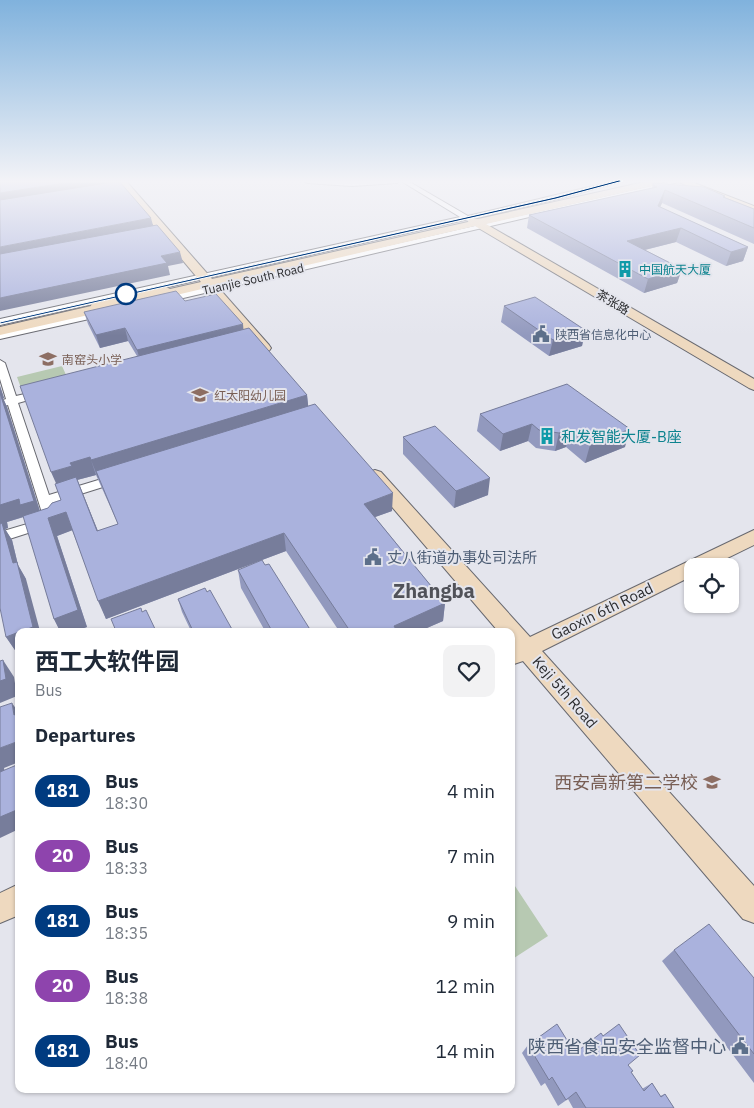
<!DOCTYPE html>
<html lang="en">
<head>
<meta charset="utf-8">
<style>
	body { margin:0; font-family:"IBM Plex Sans","Noto Sans SC",sans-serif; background:#f2f2f3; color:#1f2937; height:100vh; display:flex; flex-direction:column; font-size:19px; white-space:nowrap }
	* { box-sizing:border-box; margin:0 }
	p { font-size:16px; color:#747a83 }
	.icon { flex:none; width:28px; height:28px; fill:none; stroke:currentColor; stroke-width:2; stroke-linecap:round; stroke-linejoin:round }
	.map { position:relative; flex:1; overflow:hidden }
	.sheet { position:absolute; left:15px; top:628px; width:500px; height:465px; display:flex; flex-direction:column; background:#fff; border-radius:10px; box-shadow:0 1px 4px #0004 }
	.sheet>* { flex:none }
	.badge { padding:0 10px; border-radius:16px; font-size:18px; line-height:32px }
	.tools { position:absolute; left:684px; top:558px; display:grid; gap:10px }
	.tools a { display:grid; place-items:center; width:55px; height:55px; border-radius:10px; background:#fff; box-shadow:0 1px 4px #0004; font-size:25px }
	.map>.badge { position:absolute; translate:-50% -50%; box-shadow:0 0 0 2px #fff }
	h2 { padding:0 20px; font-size:19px; line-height:45px }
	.round { display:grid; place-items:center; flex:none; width:52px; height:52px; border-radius:10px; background:#f2f2f3 }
	.overview { display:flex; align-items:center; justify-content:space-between; height:85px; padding:0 20px }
	h1 { font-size:24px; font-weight:700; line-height:38px }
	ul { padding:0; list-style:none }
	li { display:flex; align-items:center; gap:15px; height:65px; padding:0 20px }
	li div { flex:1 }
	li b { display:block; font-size:19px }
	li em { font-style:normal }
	li .badge { min-width:55px; font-weight:700; text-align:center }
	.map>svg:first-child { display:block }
	.green { fill:#b7c9b2 }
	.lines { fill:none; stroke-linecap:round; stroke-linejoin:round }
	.street-casing { stroke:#686970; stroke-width:2 }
	.secondary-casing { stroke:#686970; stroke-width:2 }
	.street { fill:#fff; fill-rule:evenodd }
	.secondary { fill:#eed9bf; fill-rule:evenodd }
	.wall { fill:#9299be; fill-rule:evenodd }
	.shaded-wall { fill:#777d9b }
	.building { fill:#aab2dd; stroke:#777d9b }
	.line { fill:#003b80; stroke:#fff }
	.stop-dot { fill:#fff; stroke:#003b80; stroke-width:2.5 }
	.labels { text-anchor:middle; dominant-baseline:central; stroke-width:4; stroke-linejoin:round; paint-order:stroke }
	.far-culture-label { font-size:12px; fill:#0d838f; stroke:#e4e5ed; text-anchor:start }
	.far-street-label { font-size:12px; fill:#2c2d30; stroke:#e4e5ed }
	.far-service-label { font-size:12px; fill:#4e5e75; stroke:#e4e5ed; text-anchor:start }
	.far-education-label { font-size:12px; fill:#785e54; stroke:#e4e5ed; text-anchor:start }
	.culture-label { font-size:15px; fill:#0d838f; stroke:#e4e5ed; text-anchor:start }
	.service-label { font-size:15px; fill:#4e5e75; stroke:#e4e5ed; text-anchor:start }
	.street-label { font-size:15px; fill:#2c2d30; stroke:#e4e5ed }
	.near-education-label { font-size:18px; fill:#785e54; stroke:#e4e5ed; text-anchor:end }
	.near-service-label { font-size:18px; fill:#4e5e75; stroke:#e4e5ed; text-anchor:end }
	.district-label { font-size:20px; font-weight:bold; fill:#515259; stroke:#e4e5ed }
</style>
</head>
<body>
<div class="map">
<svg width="754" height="1108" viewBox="0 0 754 1108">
	<rect width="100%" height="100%" fill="#e4e5ed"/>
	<path class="green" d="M62,366l5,11 -46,11 -4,-11z
		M511,880l37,56 -37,24z"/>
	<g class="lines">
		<g class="street-casing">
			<path id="street" d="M304,181h96l-3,2 -45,3 -45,-3z
				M401,181h7l60,35 146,-35h9l-65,18 -85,20v3l-8,-2 -465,105v-6l460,-102z
				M673,181h10l-521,122 -4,-3 4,-3z
				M104,310l5,3 -2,2 -107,24v-6z
				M0,360l5,3 11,33 26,-6 5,3 -1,2 -28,8 31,92 69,-21 6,4 -2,3 -70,22 6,18 -2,3 -56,18v-10l44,-13 -36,-114 -8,2v-6l6,-2 -6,-20z"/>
		</g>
		<g class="secondary-casing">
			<path id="secondary" d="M116,181h10l86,98 256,-57 1,-3h9l171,-38h16l-5,3 -174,40 268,155v11l-5,-2 -274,-162 -258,60 52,59 2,3 -2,3h-10l-53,-63 -55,13 -6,-3 -29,7 -1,4 -115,26v-8l91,-21 1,-4 72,-16 6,3 31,-7z
				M676,181h13l65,25v7z
				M375,470l6,2 149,165 224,-107v15l-43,21h-19v10l-150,75 212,235v37l-11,-4 -220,-258 -12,4v-34h-13l-129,-151 -3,-4 3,-4z
				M19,884v31l-19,8v-30z"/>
		</g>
		<use href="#street" class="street"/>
		<use href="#secondary" class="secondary"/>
	</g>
	<path class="wall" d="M653,183l72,13 -1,1 30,12v35l-92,-41 -2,4 88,40 -5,14 -17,5 -50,-24 -31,8 37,19 -5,14 -33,10 -117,-65 2,-13 123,-27z
		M185,301l58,28 64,66 1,11 84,105 -17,6 70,86 -2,18 -23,10h-81l-53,-80 -180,68 -34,-89 -15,6 30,91 -12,4h-15l-6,-12 -30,-102 -17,5 1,6 -3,1 7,11 6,25 8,14 -7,52v22h-2l-11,-16 -6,-251 4,12h-1l4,9 33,104 8,-3 13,-8 -5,-16 81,-128 -9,-15 -28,7 -12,-24 -4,-12zM96,475l22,49 -20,7 -21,-51z
		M504,306l81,24 -3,16 -33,10 -48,-34z
		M567,384l58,63 -40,16 -19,-16 -11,4 -19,-3 -8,-7 -28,10 -23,-20 3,-17z
		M403,437l85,58 -34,13 -51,-54z
		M265,565l46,66h-46l-24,-43 -3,-18z
		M207,592l26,39h-42l-9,-19 -4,-13z
		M674,950l80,28v105l-92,-122z
		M603,1036l25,29 3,7 11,17 10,-6 8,13 5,-2 9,14h-101l-5,-9 -10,7 -13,-23 -4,3 -19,-33 6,-8 47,8z"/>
	<path class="shaded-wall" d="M77,181h39l1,4 -117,19v-11z
		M665,190l-3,13 -8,17 4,-14z
		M151,218l3,11 -154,30v-12z
		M681,228l-5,14 -52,13 3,-14z
		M748,247l-5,14 -17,5 5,-14z
		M180,252l3,11 -15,3 2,9 -170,36v-13l161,-42z
		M682,269l-5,14 -33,10 4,-14z
		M243,324l1,12 -103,27 -4,-13z
		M125,328l3,13 -28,7 -4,-13z
		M585,330l-3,16 -33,10 4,-16z
		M0,386l4,12h-1l4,9 35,111 -16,-2 -19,6 1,6 -3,1 7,11 6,25 8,14 14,52h-18l-9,-68 -13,-33z
		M307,395l2,18 -211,65 -7,-18z
		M532,424l-4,17 -28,10 3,-17z
		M630,429l-5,18 -40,16 5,-18z
		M570,430l-4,17 -11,4 4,-18z
		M90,457l6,18 -19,5 -7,-17z
		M72,466l33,83 -46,-59 -8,-18z
		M490,478l-2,17 -34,13 2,-17z
		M393,493l-1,18 -28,10v-17z
		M66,512l7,18 -16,6 30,91 -12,4h-15l-6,-12 -6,-101z
		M284,533l2,18 -180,68 -8,-18z
		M445,603l-2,18 -23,10h-26v-5z
		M19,632v21h-2l-11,-16z
		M3,660l11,17 3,19 -17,7v-22z
		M12,703l7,10v9l-5,-7z
		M19,727v12l-2,-11z
		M19,741v21l-15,6 4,21 -8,-9v-32z
		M19,804v25l-19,9v-21z"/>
	<path class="building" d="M0,181h77l-77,12z
		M119,181l32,37 -151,29v-47z
		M653,183l51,4 21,9 -2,1 31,12v19l-89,-38 -7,16 90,41 -17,5 -50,-24 -54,13 55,28 -34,10 -119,-64 128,-28 -4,-2z
		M157,225l23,27 -19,4 6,7 -167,35v-44z
		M176,291l9,10 31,-7 27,30 -106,26 -12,-22 -29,7 -12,-23z
		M535,297l50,33 -32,10 -49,-34z
		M249,328l58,67 -216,65 -1,-3 -20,6 2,3 -21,6 -31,-86z
		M567,384l63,45 -40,16 -20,-15 -11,3 -20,-3 -7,-6 -29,10 -23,-20z
		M0,393l34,108 -14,4 -1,-6 -19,6z
		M315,404l78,89 -29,11 81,99 -51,23 3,5h-47l-66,-98 -186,68 -32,-89 -18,6 30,92 -24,9 -31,-103 25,-8 4,-5 9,-3 -6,-16 21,-7 21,54 21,-7 -22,-53z
		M435,426l55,52 -34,13 -53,-54z
		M2,523l11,40 4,-1 16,65 -11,4h-3v1l-13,5 -6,-29v-84z
		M262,560l3,5 4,-1 42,67h-39l-34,-61z
		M205,588l2,4 3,-2 23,41h-40l-15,-32z
		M141,608l1,4 4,-2 10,21h-40l-5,-12z
		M3,660l3,19 -6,2v-20z
		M12,703l2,12 4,-2 1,2v12l-2,1 2,13 -19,7v-41z
		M19,764v40l-1,1 1,4 -19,8v-45z
		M709,924l45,54v76l-80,-104z
		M557,1024l18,29 26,-20 2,3 16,-12 21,31 -12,10 5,6 -2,1 13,19 8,-8 9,14 4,-3 9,14h-88l-10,-16 -10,8 -14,-23 -3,3 -21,-35z"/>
	<linearGradient id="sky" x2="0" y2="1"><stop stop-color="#80b2dd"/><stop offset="0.54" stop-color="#f3f3f7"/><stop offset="1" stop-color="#f3f3f7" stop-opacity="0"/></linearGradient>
	<rect width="754" height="336" fill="url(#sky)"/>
	<path class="line" d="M619,180l4,1 -67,18 -556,125v-2l555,-125z"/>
	<defs>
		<g id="building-bare" transform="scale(1.35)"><path d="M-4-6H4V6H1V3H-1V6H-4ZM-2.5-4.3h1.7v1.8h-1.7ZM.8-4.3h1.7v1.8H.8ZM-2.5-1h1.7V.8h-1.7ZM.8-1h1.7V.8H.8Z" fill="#0f9aa8" stroke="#e4e5ed" stroke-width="2.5" paint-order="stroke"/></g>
		<g id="civic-bare" transform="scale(1.35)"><path d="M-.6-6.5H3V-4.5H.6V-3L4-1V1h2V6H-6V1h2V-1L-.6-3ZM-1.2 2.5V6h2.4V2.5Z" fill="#5c6f8a" stroke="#e4e5ed" stroke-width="2.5" paint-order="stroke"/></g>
		<g id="school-bare" transform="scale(1.35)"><path d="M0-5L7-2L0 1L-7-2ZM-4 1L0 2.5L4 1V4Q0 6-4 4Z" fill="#8d6e63" stroke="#e4e5ed" stroke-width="2.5" paint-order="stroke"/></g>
	</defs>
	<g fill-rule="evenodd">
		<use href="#building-bare" x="625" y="269"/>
		<use href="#civic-bare" x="541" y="334"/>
		<use href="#school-bare" x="48" y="359"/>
		<use href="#school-bare" x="200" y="395"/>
		<use href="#building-bare" x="547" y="436"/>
		<use href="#civic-bare" x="373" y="557"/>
		<use href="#school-bare" x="712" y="782"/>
		<use href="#civic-bare" x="740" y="1046"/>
	</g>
	<circle class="stop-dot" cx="126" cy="294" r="10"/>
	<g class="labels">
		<g class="far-culture-label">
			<text x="639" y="269">中国航天大厦</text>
		</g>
		<g class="far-street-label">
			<text transform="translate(253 279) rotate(-13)">Tuanjie South Road</text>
			<text transform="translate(613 302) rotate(31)">茶张路</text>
		</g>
		<g class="far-service-label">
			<text x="555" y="334">陕西省信息化中心</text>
		</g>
		<g class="far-education-label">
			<text x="62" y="359">南窑头小学</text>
			<text x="214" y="395">红太阳幼儿园</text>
		</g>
		<g class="culture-label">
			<text x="561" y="436">和发智能大厦-B座</text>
		</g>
		<g class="service-label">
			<text x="387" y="557">丈八街道办事处司法所</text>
		</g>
		<g class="street-label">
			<text transform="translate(602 611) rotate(-26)">Gaoxin 6th Road</text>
			<text transform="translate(565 692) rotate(49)">Keji 5th Road</text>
		</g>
		<g class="near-education-label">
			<text x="698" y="782">西安高新第二学校</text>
		</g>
		<g class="near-service-label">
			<text x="726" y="1046">陕西省食品安全监督中心</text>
		</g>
		<g class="district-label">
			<text x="434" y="590">Zhangba</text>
		</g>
	</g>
</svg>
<div class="tools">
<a><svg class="icon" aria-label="locate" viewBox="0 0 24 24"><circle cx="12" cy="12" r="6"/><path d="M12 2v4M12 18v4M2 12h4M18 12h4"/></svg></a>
</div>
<section class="sheet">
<div class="overview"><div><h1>西工大软件园</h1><p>Bus</p></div><a class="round"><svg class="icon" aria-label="heart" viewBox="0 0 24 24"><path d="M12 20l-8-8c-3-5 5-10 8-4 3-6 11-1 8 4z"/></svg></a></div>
<h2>Departures</h2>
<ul>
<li><span class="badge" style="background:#003b80;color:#fff">181</span><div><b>Bus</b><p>18:30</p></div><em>4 min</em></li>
<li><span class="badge" style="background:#8e44ad;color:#fff">20</span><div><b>Bus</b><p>18:33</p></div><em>7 min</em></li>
<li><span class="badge" style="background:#003b80;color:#fff">181</span><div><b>Bus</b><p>18:35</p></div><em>9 min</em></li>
<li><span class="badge" style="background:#8e44ad;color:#fff">20</span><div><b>Bus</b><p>18:38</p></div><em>12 min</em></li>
<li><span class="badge" style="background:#003b80;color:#fff">181</span><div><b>Bus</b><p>18:40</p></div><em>14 min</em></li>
</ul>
</section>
</div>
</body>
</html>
